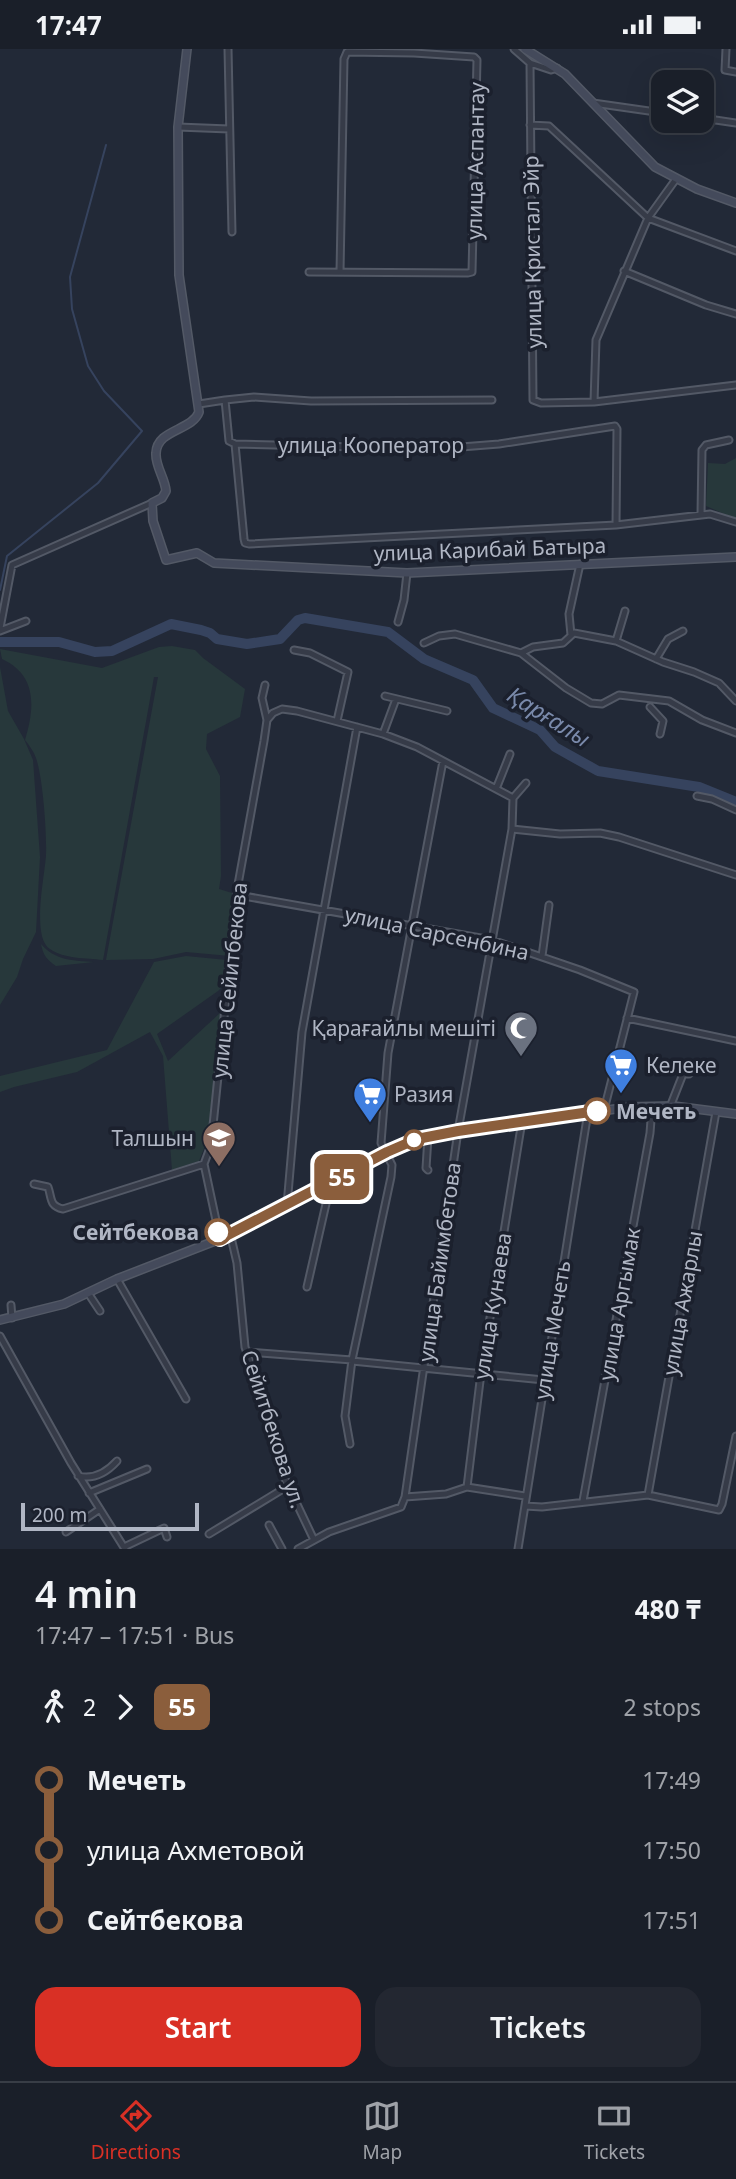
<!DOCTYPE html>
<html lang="en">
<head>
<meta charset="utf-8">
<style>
	body { margin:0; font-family:"Noto Sans",sans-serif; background:#232731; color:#f1f3f6; height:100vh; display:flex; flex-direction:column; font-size:26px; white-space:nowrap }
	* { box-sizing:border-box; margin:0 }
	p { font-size:23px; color:#9fa2a8 }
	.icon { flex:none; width:38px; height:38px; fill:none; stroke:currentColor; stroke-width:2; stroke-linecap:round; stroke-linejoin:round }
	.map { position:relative; height:1500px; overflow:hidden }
	.panel { display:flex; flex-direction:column; background:#1a1f29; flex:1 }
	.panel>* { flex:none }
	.badge { padding:0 14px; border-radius:10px; font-size:24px; line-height:46px }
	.tools { position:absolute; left:651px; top:21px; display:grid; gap:14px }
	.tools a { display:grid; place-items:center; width:63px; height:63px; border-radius:14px; background:#1a1f29; box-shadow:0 7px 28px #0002,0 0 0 2px #383d46; font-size:35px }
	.scale { position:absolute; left:21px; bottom:18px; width:178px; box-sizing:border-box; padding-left:7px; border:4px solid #b0b6c4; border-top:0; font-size:19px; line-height:24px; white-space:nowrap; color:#b0b6c4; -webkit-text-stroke:5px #1b202d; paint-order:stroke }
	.map>.badge { position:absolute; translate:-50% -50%; box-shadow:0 0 0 4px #fff }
	.legs { display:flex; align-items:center; gap:10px; height:77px; padding:0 35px; font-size:23px }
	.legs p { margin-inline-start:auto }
	.head { display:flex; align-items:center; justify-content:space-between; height:119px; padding:0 35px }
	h1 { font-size:38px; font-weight:600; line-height:52px }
	.action { display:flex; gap:14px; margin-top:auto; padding:14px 35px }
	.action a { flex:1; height:80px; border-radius:21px; background:#d93025; color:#fff; font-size:28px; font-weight:600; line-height:80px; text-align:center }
	.action a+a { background:#232731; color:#f1f3f6 }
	ul { padding:0 35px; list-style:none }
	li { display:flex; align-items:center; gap:24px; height:70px; font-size:26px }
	li i { display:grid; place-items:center; width:10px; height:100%; margin:0 9px; background:currentColor }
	li i::after { content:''; width:18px; height:18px; margin:-9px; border:5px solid; border-radius:50%; background:#1a1f29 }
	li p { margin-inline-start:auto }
	li:first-child i { background:linear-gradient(#0000 50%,currentColor 0) }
	li:last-child i { background:linear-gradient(currentColor 50%,#0000 0) }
	.status { display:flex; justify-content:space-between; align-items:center; height:49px; padding:0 35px; background:#1a1f29; direction:ltr }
	.status svg { height:19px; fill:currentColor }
	.dock { display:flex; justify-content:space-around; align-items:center; height:98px; border-top:2px solid #383d46; background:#1a1f29; font-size:19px; color:#9fa2a8 }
	.dock a { display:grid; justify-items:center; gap:4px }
	.dock .current { color:#d93025 }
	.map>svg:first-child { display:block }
	.green { fill:#27383b }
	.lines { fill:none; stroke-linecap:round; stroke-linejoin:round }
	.stream { stroke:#36435e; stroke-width:2 }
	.river { stroke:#36435e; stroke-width:10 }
	.street-casing { stroke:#535966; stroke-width:9 }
	.secondary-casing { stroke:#535966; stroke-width:10 }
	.street { stroke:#363b48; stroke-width:5 }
	.secondary { stroke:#444a5b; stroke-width:7 }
	.line-1-casing { stroke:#fff; stroke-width:16 }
	.line-1 { stroke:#8b5e3c; stroke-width:10 }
	.stop-1-dot { fill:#fff; stroke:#8b5e3c; stroke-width:3.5 }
	.labels { text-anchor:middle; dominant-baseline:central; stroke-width:7; stroke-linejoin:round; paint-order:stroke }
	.street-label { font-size:21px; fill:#b0b6c4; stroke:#1b202d }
	.poi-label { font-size:21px; fill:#b0b6c4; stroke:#1b202d; text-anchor:end }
	.stop-label { font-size:21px; font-weight:bold; fill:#b0b6c4; stroke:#1b202d; text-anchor:start }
	.water-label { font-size:23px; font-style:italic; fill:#7a8aab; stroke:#1b202d }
</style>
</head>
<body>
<div class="status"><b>17:47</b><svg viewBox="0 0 49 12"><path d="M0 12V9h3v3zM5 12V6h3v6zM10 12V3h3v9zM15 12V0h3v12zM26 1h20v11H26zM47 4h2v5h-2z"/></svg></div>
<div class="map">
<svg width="736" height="1500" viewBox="0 0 736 1500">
	<rect width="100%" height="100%" fill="#222937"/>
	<path class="green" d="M736,409v61l-30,-13 2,-43 17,1z
		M172,597l23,4 8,8 42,31 -5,28 -33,17 -1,15 14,27 1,100 -2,13 13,4 3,9 -5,54 -44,-4 -33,7 -47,1 52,-283h-4l-51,283c-17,-2 -39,-1 -53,-11 -19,-12 -5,-74 -4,-94 1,-21 -3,-77 -10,-97 -2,-6 -7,-13 -11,-18 10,-33 12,-65 -23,-81l-2,-10 102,19 57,-21z
		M0,618l8,44 16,28 9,21 7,97 -4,75 -13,27 -6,18 -17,28z
		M41,895c13,16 33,17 53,18l-38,4c-9,-6 -13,-11 -15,-22z
		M186,907l41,4 -4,26 -5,5 -61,43 11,27 52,-48v14l-13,114 -8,20 -27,9 -9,-114 -13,-24 -73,40 -63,15 -14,5v-16l107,-26 47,-88z"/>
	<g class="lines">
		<path class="stream" d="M0,541l7,-34 91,-73 44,-52 -38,-40 -16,-25 -16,-57 -2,-32 36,-132"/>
		<path class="river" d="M0,593h59l36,10 17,-1 59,-27 30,6 9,3 7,6 30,5 33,-5 18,-19 7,-2 71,12 12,2 36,27 49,21 20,28 47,22 15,17 43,24 101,16 37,15"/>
		<g class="street-casing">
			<path id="street" d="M228,0l4,183
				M514,0l16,14 3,337 8,3 53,-1 2,-62 52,-122 88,33
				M726,0l-1,21 11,2
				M530,14l21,7 6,-2
				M593,54l70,10
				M702,69l34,5
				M530,76l19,1 99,92 28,-39
				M178,78l51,2
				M624,222l82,34 30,9
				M309,223l159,1 4,-1 5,-212 -3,-3 -60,-4 -67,-1 -3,7 -4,213
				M225,351l29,-3 57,4 181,-1
				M594,353l142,-17
				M199,355l26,-4 4,41 6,3 201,5 63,-5 116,-18 2,3 -1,96
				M235,395l9,95 1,4 4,1 367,-19 94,-11 26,8
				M701,466l1,-65 4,-5 23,-5
				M398,573l6,-22 3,-27
				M0,579l12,-63 140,-62
				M0,582l26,-10
				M571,586l-2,-21 11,-50
				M616,592l9,-30
				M424,594l15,-7 16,-2 66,19 45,35 25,15 11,1 17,-9 50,6 33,19 34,13
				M294,601l16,3 38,19 -11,49
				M521,604l12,-6 30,-4 11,-10 42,8 47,21 31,10 25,11 17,18
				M656,610l12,-20 15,-8
				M385,647l62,15
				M650,658l13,14 -3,13
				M267,671l6,-7 9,-4 15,2 86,23 34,13 96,51 -1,31 -54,302 -53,366
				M383,685l13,-35
				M496,740l14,-35
				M697,747l15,3 24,11
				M513,749l13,-15
				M512,780l48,5 40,-1 19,4 117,38
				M238,846l254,45 88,30 54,22 -30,118
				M542,907l7,-51
				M627,969l109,23
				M670,1058l13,-33h6
				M428,1088l-2,31 2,2
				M34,1135l14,3c4,11 1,19 15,22l141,-45
				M287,1156l15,-173 55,-305
				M230,1184l7,30 8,84 31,93 9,39 29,61
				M220,1190l-16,-75 7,-19 26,-255 27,-149 3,-21 -5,-22 3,-13
				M117,1230l69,120
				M307,1238l24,-105
				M88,1244l12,18
				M11,1256l1,13
				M0,1287l71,127 54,86
				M247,1303l105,8
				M352,1312l192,19
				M350,1395l-5,-28 7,-56 39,-183 1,-12 -11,-22 7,-90 55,-292
				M78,1427c16,4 29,-4 39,-15
				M467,1438l58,9
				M89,1444l58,-24
				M648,1446l68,-383
				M583,1452l67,-368 2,-26
				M525,1457l17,1 106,-12 71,15 3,-6 14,-68
				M269,1476l13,24
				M66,1483l34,-23
				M209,1485l79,-48
				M124,1498l40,-19 3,9
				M298,1500l31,-17 72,-25 4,-10 41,-3 21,-7 14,-114 41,-252
				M518,1500l70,-437"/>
		</g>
		<g class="secondary-casing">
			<path id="secondary" d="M187,0l-9,78 1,148 20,137c-7,19 -42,17 -43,41 -1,13 9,25 10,38l-4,7 -10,5 1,18 13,39 31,-7 17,10 193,10 329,-16
				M525,0l40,25 90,93 42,22 39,14
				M0,1271l64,-16 53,-25 103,-40 167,-87 30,-13 105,-18 109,-14 42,-1 63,8"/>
		</g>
		<use href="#street" class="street"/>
		<use href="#secondary" class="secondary"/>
	</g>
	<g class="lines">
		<g class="line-1-casing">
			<path id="line-1" d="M218,1183l2,7 167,-87 30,-13 41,-8 139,-20"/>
		</g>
		<use href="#line-1" class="line-1"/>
	</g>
	<defs>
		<g id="mosque-pin" transform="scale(1.75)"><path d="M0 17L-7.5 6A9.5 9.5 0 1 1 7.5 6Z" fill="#6b7280" stroke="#1b202d"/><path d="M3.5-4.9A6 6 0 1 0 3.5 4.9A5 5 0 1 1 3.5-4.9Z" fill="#fff"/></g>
		<g id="supermarket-pin" transform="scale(1.75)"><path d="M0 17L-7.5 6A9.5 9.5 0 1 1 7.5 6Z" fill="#3f7fe0" stroke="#1b202d"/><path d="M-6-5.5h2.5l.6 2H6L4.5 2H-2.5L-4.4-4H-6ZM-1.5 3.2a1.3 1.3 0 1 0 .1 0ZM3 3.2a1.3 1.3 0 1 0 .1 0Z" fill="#fff"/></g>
		<g id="school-pin" transform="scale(1.75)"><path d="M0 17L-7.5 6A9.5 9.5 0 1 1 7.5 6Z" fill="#8d6e63" stroke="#1b202d"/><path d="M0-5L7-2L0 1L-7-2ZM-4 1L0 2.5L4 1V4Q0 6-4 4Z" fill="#fff"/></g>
	</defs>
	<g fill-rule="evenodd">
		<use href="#mosque-pin" x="521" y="979"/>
		<use href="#supermarket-pin" x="621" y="1016"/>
		<use href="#supermarket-pin" x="370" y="1045"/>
		<use href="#school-pin" x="219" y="1089"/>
	</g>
	<g class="stop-1-dot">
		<circle cx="597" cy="1062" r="12"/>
		<circle cx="414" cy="1091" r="9"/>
		<circle cx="218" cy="1183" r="12"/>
	</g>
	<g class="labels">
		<g class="street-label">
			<text transform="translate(475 112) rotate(-89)">улица Аспантау</text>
			<text transform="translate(532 203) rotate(-91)">улица Кристал Эйр</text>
			<text x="371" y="396">улица Кооператор</text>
			<text transform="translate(490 500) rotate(-2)">улица Карибай Батыра</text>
			<text transform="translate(437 884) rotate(12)">улица Сарсенбина</text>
			<text transform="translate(229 931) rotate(-84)">улица Сейитбекова</text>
			<text transform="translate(439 1213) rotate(-82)">улица Байимбетова</text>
			<text transform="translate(682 1254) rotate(-80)">улица Ажарлы</text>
			<text transform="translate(619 1255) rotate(-80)">улица Аргымак</text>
			<text transform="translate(492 1257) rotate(-81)">улица Кунаева</text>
			<text transform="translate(552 1281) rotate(-81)">улица Мечеть</text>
			<text transform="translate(274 1380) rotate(72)">Сейитбекова ул.</text>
		</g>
		<g class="poi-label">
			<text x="496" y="979">Қарағайлы мешіті</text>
			<text x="646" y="1016" text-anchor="start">Келеке</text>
			<text x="394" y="1045" text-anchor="start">Разия</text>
			<text x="194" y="1089">Талшын</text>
		</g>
		<g class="stop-label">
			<text x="616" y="1062">Мечеть</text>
			<text x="199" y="1183" text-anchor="end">Сейтбекова</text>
		</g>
		<g class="water-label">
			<text transform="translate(549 667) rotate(32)">Қарғалы</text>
		</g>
	</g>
</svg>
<div class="tools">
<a><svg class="icon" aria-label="layers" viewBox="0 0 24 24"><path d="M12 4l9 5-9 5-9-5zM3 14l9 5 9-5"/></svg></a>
</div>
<div class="scale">200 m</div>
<b class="badge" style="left:342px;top:1128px;background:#8b5e3c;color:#fff">55</b>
</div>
<section class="panel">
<div class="head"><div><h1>4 min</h1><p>17:47 – 17:51 · Bus</p></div><b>480 ₸</b></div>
<div class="legs"><svg class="icon" aria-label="walk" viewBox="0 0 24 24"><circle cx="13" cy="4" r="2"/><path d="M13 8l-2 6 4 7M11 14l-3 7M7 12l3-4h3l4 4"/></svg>2<svg class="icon" aria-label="forward" viewBox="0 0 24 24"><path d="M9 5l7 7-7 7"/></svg><b class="badge" style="background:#8b5e3c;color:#fff">55</b><p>2 stops</p></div>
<ul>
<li><i style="color:#8b5e3c"></i><b>Мечеть</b><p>17:49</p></li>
<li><i style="color:#8b5e3c"></i><span>улица Ахметовой</span><p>17:50</p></li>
<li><i style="color:#8b5e3c"></i><b>Сейтбекова</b><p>17:51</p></li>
</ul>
<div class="action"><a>Start</a><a>Tickets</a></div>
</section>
<nav class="dock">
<a class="current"><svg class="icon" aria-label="directions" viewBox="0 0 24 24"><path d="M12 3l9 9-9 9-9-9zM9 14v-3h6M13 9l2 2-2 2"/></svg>Directions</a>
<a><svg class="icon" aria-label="map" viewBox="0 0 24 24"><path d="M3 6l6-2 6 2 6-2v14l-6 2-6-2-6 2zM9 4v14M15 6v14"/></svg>Map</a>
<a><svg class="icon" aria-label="tickets" viewBox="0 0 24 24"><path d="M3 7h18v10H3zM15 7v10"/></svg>Tickets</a>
</nav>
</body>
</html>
